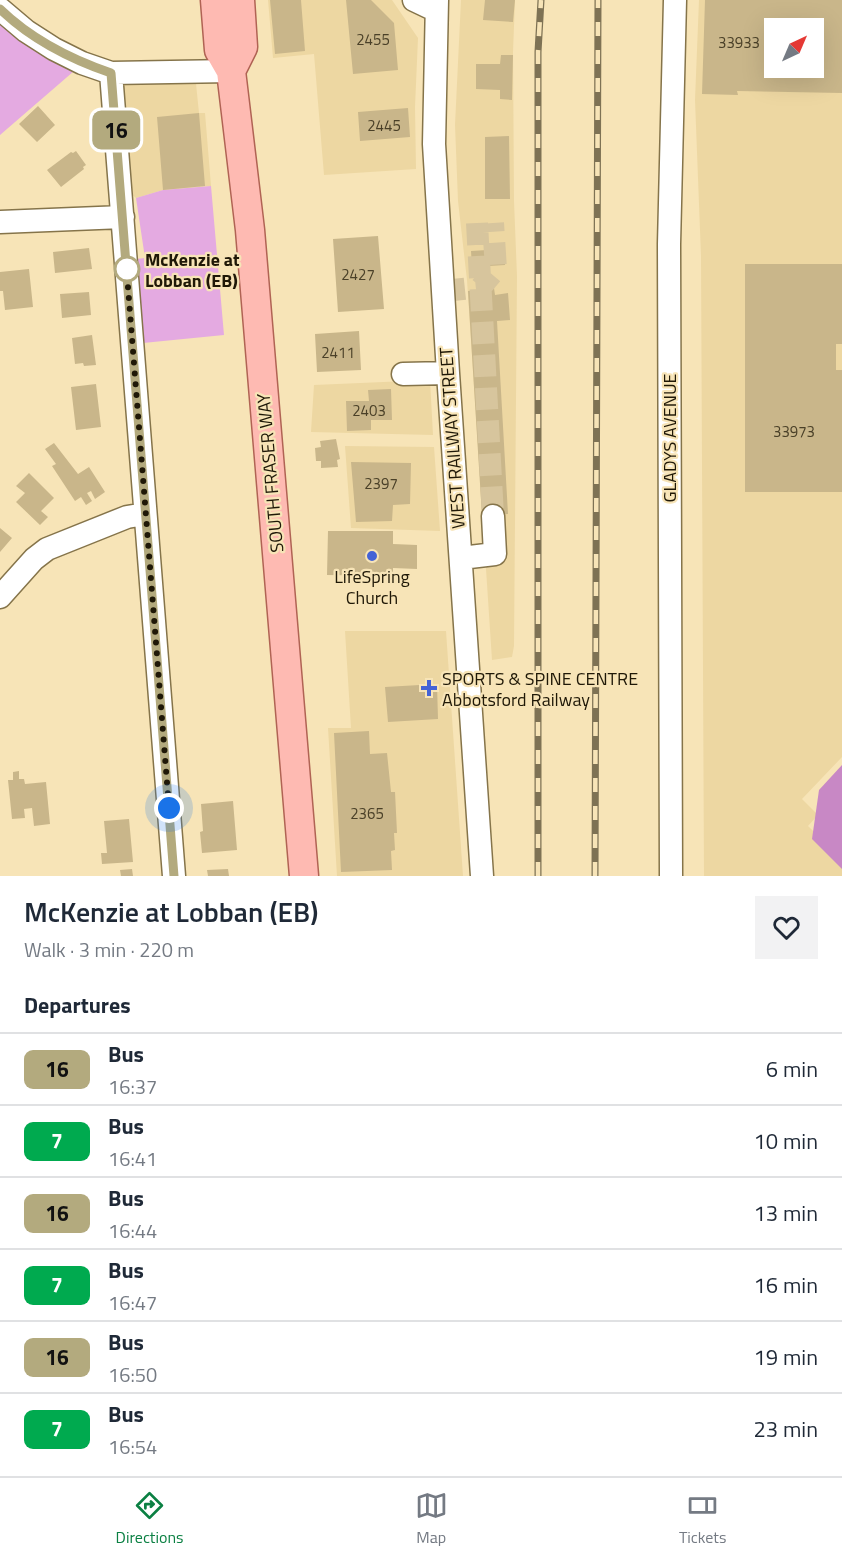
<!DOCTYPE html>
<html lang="en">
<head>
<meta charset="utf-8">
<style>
	body { margin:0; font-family:"Titillium Web",sans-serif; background:#f2f2f3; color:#1f2937; height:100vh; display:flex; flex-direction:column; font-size:22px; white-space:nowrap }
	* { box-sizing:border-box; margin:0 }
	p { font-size:20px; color:#747a83 }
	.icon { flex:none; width:33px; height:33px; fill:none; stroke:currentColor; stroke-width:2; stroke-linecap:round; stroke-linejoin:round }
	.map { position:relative; height:876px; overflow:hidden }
	.sheet { display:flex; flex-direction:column; background:#fff; flex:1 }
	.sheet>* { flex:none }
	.badge { padding:0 12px; border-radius:9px; font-size:21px; line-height:39px }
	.needle { width:39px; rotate:44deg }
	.controls { position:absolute; left:764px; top:18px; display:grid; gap:12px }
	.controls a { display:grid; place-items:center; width:60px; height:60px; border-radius:0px; background:#fff; box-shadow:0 6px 24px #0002; font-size:30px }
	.you { position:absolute; width:30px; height:30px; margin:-15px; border:4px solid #fff; border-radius:50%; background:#1a73e8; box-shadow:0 0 0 9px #1a73e833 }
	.map>.badge { position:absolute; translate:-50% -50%; box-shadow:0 0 0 3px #fff }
	h2 { padding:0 24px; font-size:22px; line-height:54px }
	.round { display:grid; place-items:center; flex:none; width:63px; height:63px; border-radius:0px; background:#f2f2f3 }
	.summary { display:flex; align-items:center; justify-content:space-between; height:102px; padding:0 24px }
	h1 { font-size:28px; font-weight:600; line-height:45px }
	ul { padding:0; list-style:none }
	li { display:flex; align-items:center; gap:18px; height:72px; padding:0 24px; border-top:2px solid #e0e1e3 }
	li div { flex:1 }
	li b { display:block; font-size:22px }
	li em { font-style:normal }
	li .badge { min-width:66px; font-weight:700; text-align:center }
	.menu { display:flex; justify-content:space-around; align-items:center; height:84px; border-top:2px solid #e0e1e3; background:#fff; font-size:16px; color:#747a83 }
	.menu a { display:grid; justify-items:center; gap:3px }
	.menu .selected { color:#0b8043 }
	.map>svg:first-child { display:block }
	.built { fill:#edd7a2; fill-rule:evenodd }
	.green { fill:#e4aae1 }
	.forest { fill:#c888c5 }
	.building { fill:#c9b68a; fill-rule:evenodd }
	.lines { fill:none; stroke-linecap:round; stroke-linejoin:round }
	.minor-tunnel { stroke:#d7c59d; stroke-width:22; stroke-dasharray:22 11; stroke-linecap:butt }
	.minor-casing { stroke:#85744a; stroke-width:25 }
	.major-casing { stroke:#b06354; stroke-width:31 }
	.minor { stroke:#fff; stroke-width:22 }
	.major { stroke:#febab2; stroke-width:28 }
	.rail-casing { stroke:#7e7254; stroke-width:7 }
	.rail { stroke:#f7e4b7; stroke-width:4.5; stroke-dasharray:14; stroke-linecap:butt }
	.line-casing { stroke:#fff; stroke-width:14 }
	.line { stroke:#b3aa7e; stroke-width:9 }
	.walk { stroke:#1f1807; stroke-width:6; stroke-dasharray:0 10.8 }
	.stop-dot { fill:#fff; stroke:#b3aa7e; stroke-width:3 }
	.poi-dot { fill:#4463d6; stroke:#f7e4b7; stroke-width:2 }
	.labels { text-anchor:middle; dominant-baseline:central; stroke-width:4.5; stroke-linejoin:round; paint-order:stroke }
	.number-label { font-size:15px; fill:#4a4028 }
	.stop-label { font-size:18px; font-weight:bold; fill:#1f1807; stroke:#f7e4b7; text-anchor:start }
	.street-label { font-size:18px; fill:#1f1807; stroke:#f7e4b7 }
	.poi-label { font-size:18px; fill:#1f1807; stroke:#f7e4b7 }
</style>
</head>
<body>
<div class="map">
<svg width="842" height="876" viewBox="0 0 842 876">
	<rect width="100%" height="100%" fill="#f7e4b7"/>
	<path class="built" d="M268,0h124l26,38 -3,69 1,62 -92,6 -10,-121 -41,4z
		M461,0h54l-2,52 1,149 3,75 -3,370 -2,11 -20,3 -25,-380 -9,-79 -3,-76z
		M699,0h143v757l-40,42 16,16 -10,11 34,33v17h-138l-3,-620 -6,-156zM774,28h39v40h-39z
		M195,74l4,39h6l6,73 -48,4 -27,8 -14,-12 -7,-111z
		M430,380l3,55 -122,-3 3,-47z
		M345,446l89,1 6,84 -89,-3z
		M345,631h101l17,245h-126l-9,-148h23z"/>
	<path class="green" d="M0,22l81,43 -81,70z
		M211,186l13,149 -81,8 -7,-84 9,-1 -9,-60 27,-8z"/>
	<path class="forest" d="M842,765v104l-30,-30 7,-49z"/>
	<path class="building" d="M270,0h31l4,51 -30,3z
		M346,0h25l23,23 4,47 -45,4z
		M485,0h30l-2,22 -30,-2z
		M705,0h137v93l-105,-2 1,4 -36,-1zM774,28h39v40h-39z
		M501,55h12l-1,45 -12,-1v-9l-24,-1v-25h24z
		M38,106l17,19 -18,17 -18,-18z
		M408,108l2,29 -50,4 -2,-29z
		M199,113l6,73 -42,4 -6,-73z
		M509,136l1,63h-25v-62z
		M76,151l10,14 -3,2 1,2 -23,18 -14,-17 24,-18 2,1z
		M378,236l6,73 -46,3 -5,-73z
		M89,248l3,21 -37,4 -2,-21z
		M504,249l1,16 -33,2 -1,-16z
		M745,264h97v80h-6v26h6v122h-97z
		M29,269l4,38 -28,3 -2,-19h-3v-19z
		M494,288l1,7 13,-2 2,27 -13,1 11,193 -26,2 -14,-225z
		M89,292l2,23 -29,3 -2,-24z
		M359,331l2,39 -44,2 -2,-38z
		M92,335l4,30 -12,1 -1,-3 -8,1 -3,-26z
		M96,384l5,43 -25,3 -5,-43z
		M391,389l1,31h-21v10l-24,1 -1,-30h23l-1,-11z
		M336,439l4,20 -3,1 1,7 -17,1v-7h-5l-1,-13 6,-1 -1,-6z
		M54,443l24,31 11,-7 16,25 -10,7 -4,-8 -4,2 5,8 -6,4 -5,-8 -6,4 -23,-35 4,-2 -11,-15z
		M351,462l60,1 -1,41 -17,1 -1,16 -36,1z
		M29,473l25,25 -13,13 7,6 -8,8 -24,-23 9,-9 -9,-7z
		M0,528l12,10 -12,14z
		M328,531h65v13l24,1v24l-24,-1v8l-66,-1z
		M437,684l1,35 -50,3 -3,-35z
		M369,731l1,23 17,-1 4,39h4l2,41h-3l1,17 -4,1 1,19 -51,2 -7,-139z
		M19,771v8h5l1,5 21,-2 4,42 -16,2 -2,-18 -8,1 1,9 -13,1 -4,-39h5v-8z
		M233,801l4,49 -35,3 -2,-21 3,-1 -2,-27z
		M129,819l4,43 -31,2 -1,-11h6l-3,-32z
		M132,869l1,7h-12l-1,-6z
		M228,869l1,7h-21l-1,-6z"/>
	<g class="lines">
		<path class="minor-tunnel" d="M477,223l16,293
			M443,291l38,-4 15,-18 -3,-46"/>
		<g class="minor-casing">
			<path id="minor" d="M414,0l21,10
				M437,0l-3,144 14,229 34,503
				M0,9l26,22 28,18 28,14 29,10 120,-2
				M111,73l63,803
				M0,222l123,-5
				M403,374l45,-1
				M461,558l34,-4 -2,-38
				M0,597l34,-38 13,-10 80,-32 18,-3
				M671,876l-2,-632 6,-244"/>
		</g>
		<g class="major-casing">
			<path id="major" d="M215,0l4,50 12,21 19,159 54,646
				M231,71l12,-24 -3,-47"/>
		</g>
		<use href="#minor" class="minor"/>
		<use href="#major" class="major"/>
		<g class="rail-casing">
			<path id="rail" d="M538,876v-824l3,-52
				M595,876l3,-876"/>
		</g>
		<use href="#rail" class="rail"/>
	</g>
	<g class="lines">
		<g class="line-casing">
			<path id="line" d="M0,9c32,31 70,50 111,64l63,803"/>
		</g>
		<use href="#line" class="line"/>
		<path class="walk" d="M127,269l-1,-7 43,546"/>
	</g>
	<circle class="stop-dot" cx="127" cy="269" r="12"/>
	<g class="poi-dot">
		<circle cx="372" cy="556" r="6"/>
		<path d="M426 679h6v6h6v6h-6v6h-6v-6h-6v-6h6z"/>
	</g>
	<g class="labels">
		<g class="number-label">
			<text x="373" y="39">2455</text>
			<text x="739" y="42">33933</text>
			<text x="384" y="125">2445</text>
			<text x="358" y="274">2427</text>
			<text x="338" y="352">2411</text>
			<text x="369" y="410">2403</text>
			<text x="794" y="431">33973</text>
			<text x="381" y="483">2397</text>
			<text x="367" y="813">2365</text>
		</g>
		<g class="stop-label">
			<text x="145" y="259">McKenzie at<tspan x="145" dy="21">Lobban (EB)</tspan></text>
		</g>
		<g class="street-label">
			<text transform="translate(452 438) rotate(-94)">WEST RAILWAY STREET</text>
			<text transform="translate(669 438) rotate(-90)">GLADYS AVENUE</text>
			<text transform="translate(270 473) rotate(-95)">SOUTH FRASER WAY</text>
		</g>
		<g class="poi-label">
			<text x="372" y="576">LifeSpring<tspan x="372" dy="21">Church</tspan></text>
			<text x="442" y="678" text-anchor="start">SPORTS &amp; SPINE CENTRE<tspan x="442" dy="21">Abbotsford Railway</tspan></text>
		</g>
	</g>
</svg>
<div class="controls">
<a><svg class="needle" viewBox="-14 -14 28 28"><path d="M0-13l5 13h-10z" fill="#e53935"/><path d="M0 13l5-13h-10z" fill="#747a83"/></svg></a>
</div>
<div class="you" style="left:169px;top:808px"></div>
<b class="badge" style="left:116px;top:130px;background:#b3aa7e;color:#111">16</b>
</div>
<section class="sheet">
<div class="summary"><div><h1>McKenzie at Lobban (EB)</h1><p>Walk · 3 min · 220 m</p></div><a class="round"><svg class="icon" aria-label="heart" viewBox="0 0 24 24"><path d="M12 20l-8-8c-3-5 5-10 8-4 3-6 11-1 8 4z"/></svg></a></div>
<h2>Departures</h2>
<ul>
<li><span class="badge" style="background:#b3aa7e;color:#111">16</span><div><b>Bus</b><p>16:37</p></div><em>6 min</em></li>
<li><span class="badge" style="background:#00aa4f;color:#fff">7</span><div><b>Bus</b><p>16:41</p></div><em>10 min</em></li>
<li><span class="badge" style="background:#b3aa7e;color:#111">16</span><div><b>Bus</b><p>16:44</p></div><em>13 min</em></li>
<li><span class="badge" style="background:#00aa4f;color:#fff">7</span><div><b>Bus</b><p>16:47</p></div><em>16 min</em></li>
<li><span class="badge" style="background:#b3aa7e;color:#111">16</span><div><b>Bus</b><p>16:50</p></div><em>19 min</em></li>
<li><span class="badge" style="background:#00aa4f;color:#fff">7</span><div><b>Bus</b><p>16:54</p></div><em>23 min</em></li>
</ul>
</section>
<nav class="menu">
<a class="selected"><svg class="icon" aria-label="directions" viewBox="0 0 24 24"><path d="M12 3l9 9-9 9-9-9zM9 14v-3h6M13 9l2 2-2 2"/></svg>Directions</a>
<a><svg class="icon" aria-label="map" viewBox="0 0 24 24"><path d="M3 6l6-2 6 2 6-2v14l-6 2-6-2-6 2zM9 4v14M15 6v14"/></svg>Map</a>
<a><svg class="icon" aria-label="tickets" viewBox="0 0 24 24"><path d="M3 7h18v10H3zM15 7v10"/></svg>Tickets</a>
</nav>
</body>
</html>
